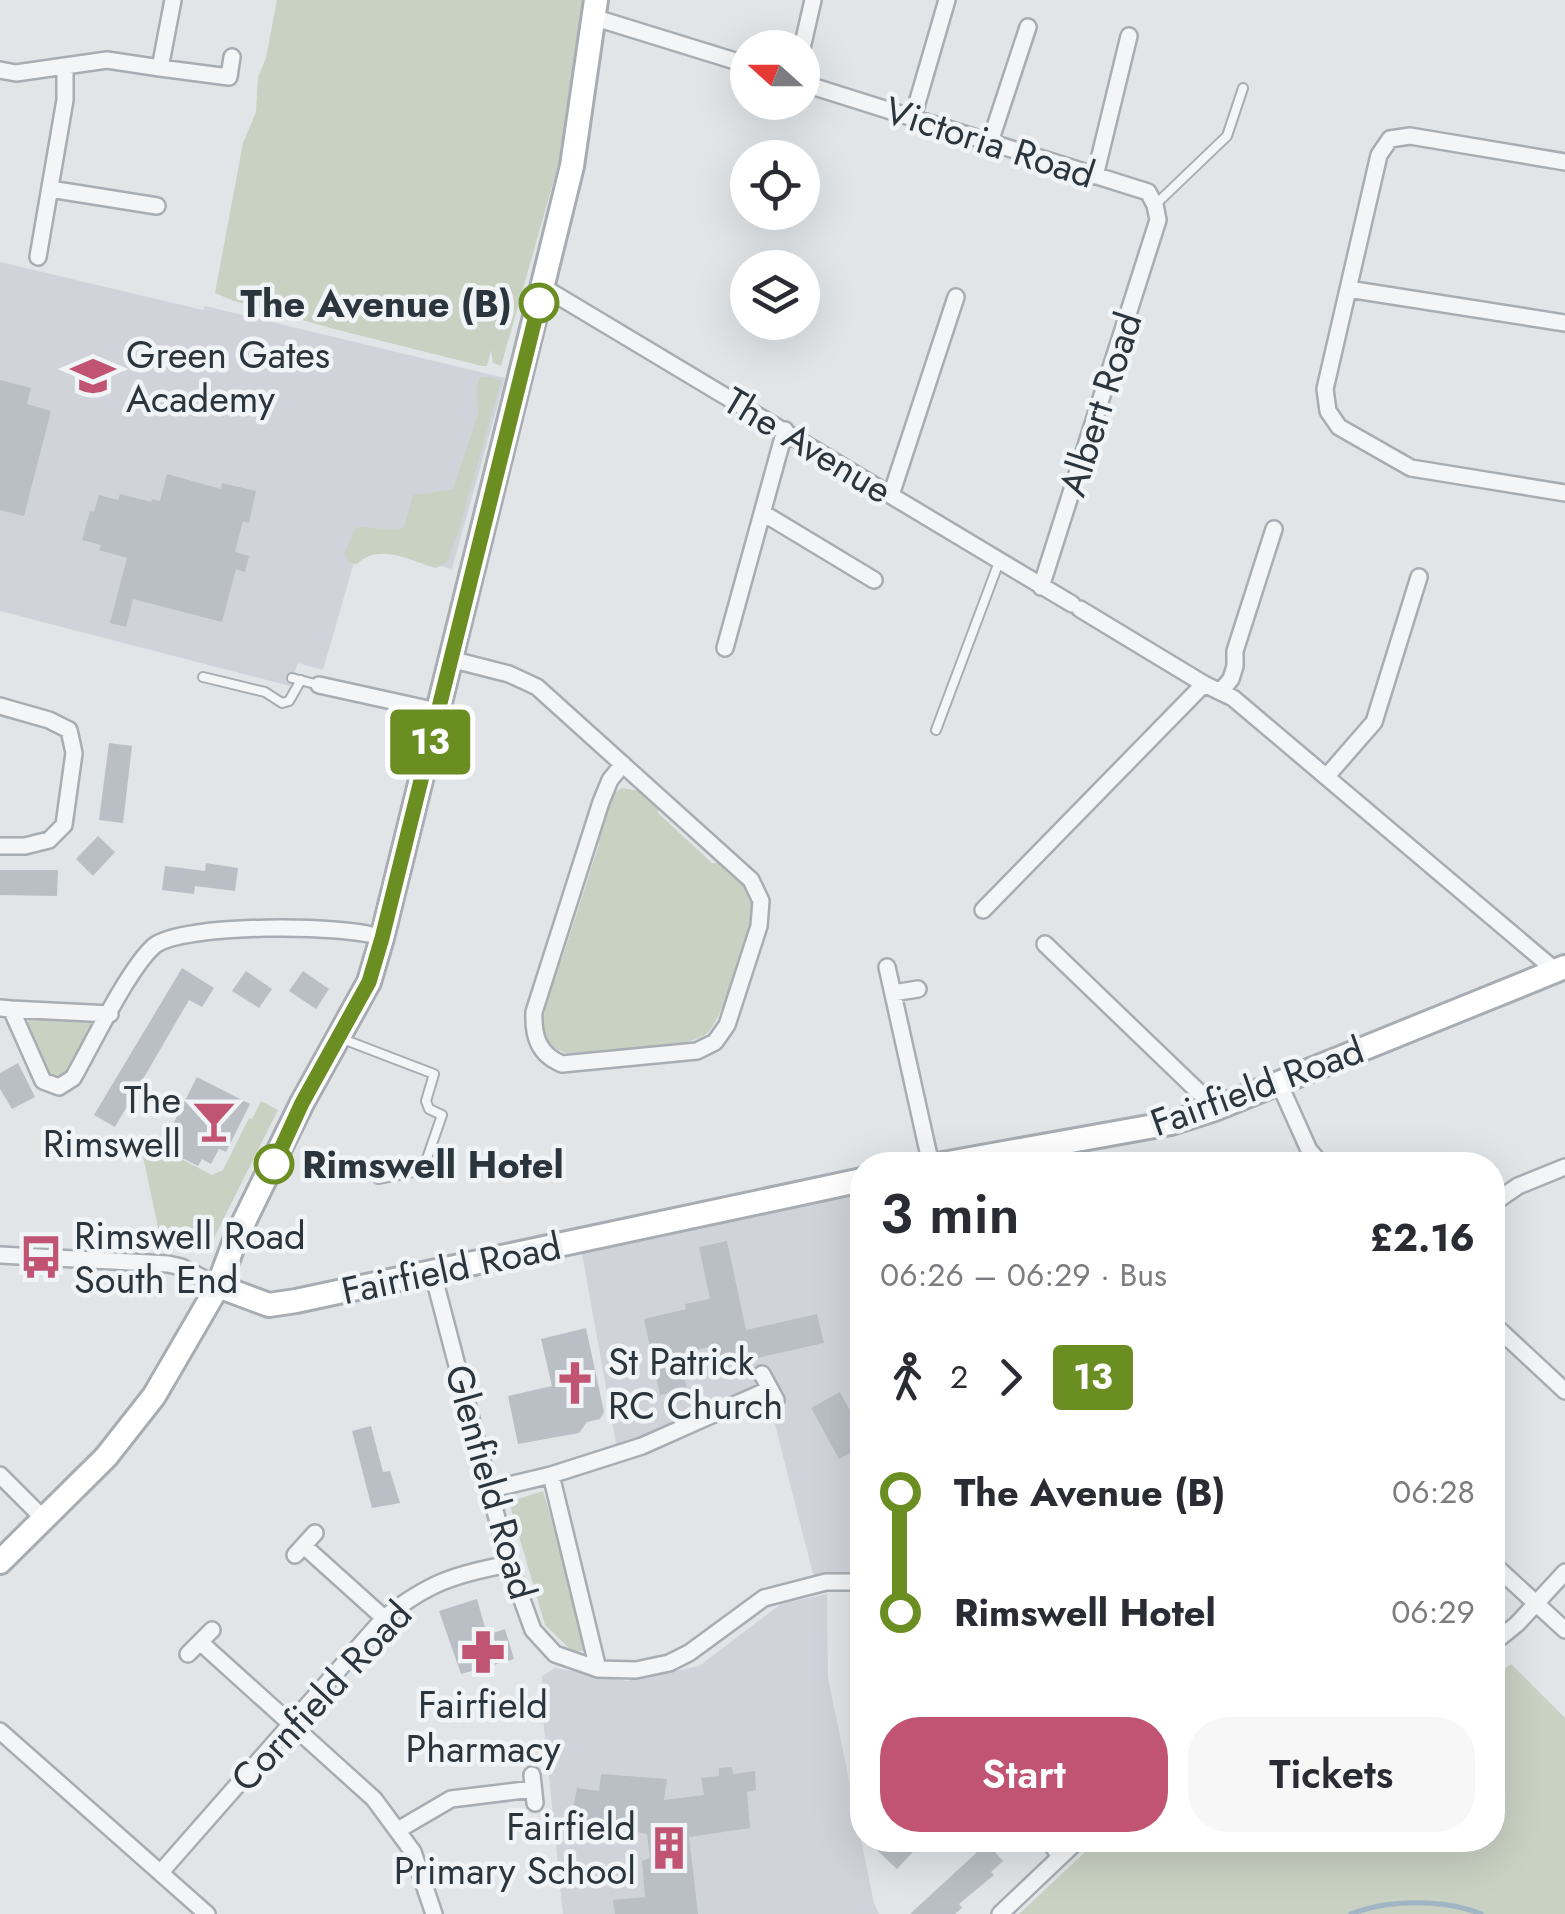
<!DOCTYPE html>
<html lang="en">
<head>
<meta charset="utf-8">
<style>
	body { margin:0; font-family:Jost,sans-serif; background:#f7f7f7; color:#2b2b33; height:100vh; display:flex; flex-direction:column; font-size:38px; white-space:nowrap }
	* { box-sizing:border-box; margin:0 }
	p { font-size:32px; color:#7c7c81 }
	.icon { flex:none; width:55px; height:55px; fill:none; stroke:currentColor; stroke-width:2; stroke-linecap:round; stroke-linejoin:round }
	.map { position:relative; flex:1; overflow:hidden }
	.sheet { position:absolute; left:850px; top:1152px; width:655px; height:700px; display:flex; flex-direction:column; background:#fff; border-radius:40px; box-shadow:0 10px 40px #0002 }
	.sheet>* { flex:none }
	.badge { padding:0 20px; border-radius:8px; font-size:35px; line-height:65px }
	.needle { width:65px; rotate:291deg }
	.tools { position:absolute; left:730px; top:30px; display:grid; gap:20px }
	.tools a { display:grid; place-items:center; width:90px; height:90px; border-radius:50%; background:#fff; box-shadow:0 10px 40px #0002; font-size:50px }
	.map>.badge { position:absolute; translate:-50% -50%; box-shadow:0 0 0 5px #fff }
	.legs { display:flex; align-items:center; gap:15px; height:110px; padding:0 30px; font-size:32px }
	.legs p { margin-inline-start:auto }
	.overview { display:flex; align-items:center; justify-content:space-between; height:170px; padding:0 30px }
	h1 { font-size:55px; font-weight:600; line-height:75px }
	.primary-button { display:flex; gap:20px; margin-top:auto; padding:20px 30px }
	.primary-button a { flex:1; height:115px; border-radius:40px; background:#c05472; color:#fff; font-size:40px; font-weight:600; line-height:115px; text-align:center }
	.primary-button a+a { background:#f7f7f7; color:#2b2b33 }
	ul { padding:0 30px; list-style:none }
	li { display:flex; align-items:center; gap:35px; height:120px; font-size:38px }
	li i { display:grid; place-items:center; width:15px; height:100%; margin:0 12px; background:currentColor }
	li i::after { content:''; width:25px; height:25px; margin:-12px; border:8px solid; border-radius:50%; background:#fff }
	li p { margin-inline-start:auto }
	li:first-child i { background:linear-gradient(#0000 50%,currentColor 0) }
	li:last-child i { background:linear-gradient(currentColor 50%,#0000 0) }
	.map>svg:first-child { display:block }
	.built { fill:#d0d4da }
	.green { fill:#c9d1c3 }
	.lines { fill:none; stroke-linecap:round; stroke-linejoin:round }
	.stream { stroke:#a0b6c4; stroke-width:5 }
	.building { fill:#b9bfc5 }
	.lane-casing { stroke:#a7adb2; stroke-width:12 }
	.street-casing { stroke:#a7adb2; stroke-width:20 }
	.secondary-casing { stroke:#a7adb2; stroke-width:28 }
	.lane { stroke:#f4f5f7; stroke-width:8 }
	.street { stroke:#f4f5f7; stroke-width:15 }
	.secondary { stroke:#fff; stroke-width:22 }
	.line-1-casing { stroke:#fff; stroke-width:22 }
	.line-1 { stroke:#6b8e23; stroke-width:15 }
	.stop-1-dot { fill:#fff; stroke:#6b8e23; stroke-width:5 }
	.labels { text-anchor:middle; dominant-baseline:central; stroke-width:9; stroke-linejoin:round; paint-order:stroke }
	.street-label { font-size:38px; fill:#2b353e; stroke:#f1f4f6 }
	.stop-label { font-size:38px; font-weight:bold; fill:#2b353e; stroke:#f1f4f6; text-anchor:end }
	.poi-label { font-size:38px; fill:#2b353e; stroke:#f1f4f6; text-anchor:start }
</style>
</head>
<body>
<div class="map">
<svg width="1565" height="1914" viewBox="0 0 1565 1914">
	<rect width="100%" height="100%" fill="#e1e5e8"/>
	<path class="built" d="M0,262l203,48 2,-4 300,72 -53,191 -93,-24 -36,125 -25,-7 -8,23 -290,-75z
		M862,1186v388l-48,4 -46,-181 -151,52 -36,-201z
		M827,1594l1,83 46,226 5,11h-316l-22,-216 1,-22 13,-8 72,13 72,-15 82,-62z"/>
	<path class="green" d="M277,0h306l-24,162 -58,204 -8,-3 -2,-13 -4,16h-5l-148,-37 -100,-28 -19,-8 28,-150 13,-31 2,-35 8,-19z
		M480,377h10l11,4 -43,152 -11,29 -11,6c-25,-7 -57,-26 -79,-4l-8,-1 -5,-9 11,-26c17,-4 32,6 49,-1l9,-32 40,-6 25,-74 -1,-29z
		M622,788l22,4 16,14 -2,7 54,50h9c11,11 30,26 32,43 1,20 -32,119 -48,129 -25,15 -108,17 -138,18 -34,-10 -22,-29 -21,-54 0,-14 3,-29 15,-37l38,-118 -4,-6 14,-42z
		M29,1019l63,4 2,5 -27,48 -7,4 -13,-5 -21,-48z
		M261,1101l17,9 -64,128 -10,6 -44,-7 -21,-100 73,38 11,-5 26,-52 3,1z
		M543,1491l45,152 -5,8h-11l-27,-26 -36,-123z
		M1511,1664l54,54v196h-546l79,-74h394l1,-163z"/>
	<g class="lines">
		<path class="stream" d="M1351,1914c37,-15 94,-15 130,0"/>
	</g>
	<path class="building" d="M0,380l31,8 -4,16 24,7 -27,105 -24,-6z
		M167,474l54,15 1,-6 34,8 -7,32 -6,-2 -8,31 14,4 -4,16 -9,-3 -14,53 -89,-23 -7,28 -16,-4 17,-65 -28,-8 2,-5 -19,-5 8,-29 4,1 5,-17 19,5 2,-6 31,8 1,-3 8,2z
		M109,743l23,3 -9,77 -24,-3z
		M98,836l17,16 -22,24 -17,-17z
		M206,863l32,5 -3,23 -40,-5 -1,8 -32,-4 3,-24 40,5z
		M0,870h58l-1,26 -57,-1z
		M182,968l32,20 -12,19 -13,-7 -74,127 -21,-12z
		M246,971l26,18 -13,19 -27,-17z
		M303,971l26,18 -13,20 -27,-18z
		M18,1063l17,34 -23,12 -12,-20v-16z
		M197,1077l53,27 -24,48 -7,-3 -8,15 -9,-5 -4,7 -26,-13 8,-16 -11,-5z
		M727,1241l19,89 71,-16 7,29 -94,21 -2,-9 -16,4 -3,-12 -30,7 8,35 -27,6 -16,-76 42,-10 -1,-5 25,-5 -11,-52z
		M586,1328l18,84 -4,7 -13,3 -8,11 -61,11 -10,-48 44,-10 -11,-47z
		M840,1392l22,41v13l-23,13 -28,-51z
		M371,1426l12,46 7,-1 10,32 -28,5 -20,-77z
		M477,1599l10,36 18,-6 9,30 -53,15 -22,-63z
		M732,1767l1,7 22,-3 1,19 -9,2 3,36 -61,9 9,77h-83l-2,-14 32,-3 -3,-36 8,-3 -3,-24 -76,-15 6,-31 22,3 2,-17 66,5 -3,21 40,-5 -3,-17 18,-2v-8z
		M866,1840h58l-27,29z
		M987,1843l16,18 -12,11 3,3 -35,29 3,4 -7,6h-45z"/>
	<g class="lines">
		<g class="lane-casing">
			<path id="lane" d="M1155,205l72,-69 16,-48
				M203,677l62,15 17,11 7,-2 12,-21
				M292,678l27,7
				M936,730l63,-168
				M340,1038l94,36 -8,27 3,8 13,6 -19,55 -45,9"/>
		</g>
		<g class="street-casing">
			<path id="street" d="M596,18l152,47
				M802,48l11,-48
				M160,68l69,9 3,-20
				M0,70l16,3 91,-13 53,8 13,-68
				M802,83l346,109 7,13 3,15 -117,367
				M913,117l34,-117
				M990,142l38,-115
				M1565,162l-155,-26 -20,3 -11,16 -54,234 3,22 11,16 72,41 154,25
				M1095,176l34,-140
				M50,189l107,17
				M38,257l27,-157v-34
				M543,287l529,317
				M1348,289l217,34
				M891,495l65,-198
				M763,513l111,67
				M1080,609l124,75 29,14 323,273
				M725,648l60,-218
				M450,659l59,15 28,13 214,193 10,21 -2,25 -32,99 -12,17 -18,9 -135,13c-24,-10 -29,-28 -28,-52l67,-210 9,-22 13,-16
				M319,685l118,26
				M1221,691l10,-12 4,-13v-15l39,-122
				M0,706l49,14 20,10 5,23 -10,72 -15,15 -24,6h-25
				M1327,776l47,-54 45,-145
				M983,910l221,-226
				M1045,944l159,153 8,13
				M887,967l44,198
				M893,993l25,-4
				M0,1008l11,1 32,72 16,6 14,-9c19,-33 55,-109 81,-132 27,-23 196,-22 228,-8
				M11,1009l99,5
				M1279,1083l30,67 13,15
				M1492,1204l26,-18 47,-19
				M0,1255l168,9 13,3 37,19
				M432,1270l77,294 24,66 22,24 43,15 38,1 33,-7 20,-10 75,-55 62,-16h36
				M1492,1323l73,68
				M762,1374l14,26
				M0,1475l44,44
				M551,1475l47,194
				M492,1489l59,-14 91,-29 128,-57
				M304,1546l80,72
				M295,1555l20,-22
				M1492,1563l73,67
				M200,1642l174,157 39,53 21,62
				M1492,1644l25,-20 48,-52
				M188,1654l24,-24
				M0,1731l207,183
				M532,1775l3,28
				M398,1830l53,-31 82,-10
				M1049,1840l11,17
				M161,1872l223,-254c44,-35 71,-44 125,-54
				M1000,1914l78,-74"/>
		</g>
		<g class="secondary-casing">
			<path id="secondary" d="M937,1165l234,-42 41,-13 353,-143
				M218,1286l51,19 27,-4 566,-121
				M0,1562l106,-105 48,-61 64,-110 18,-48 66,-135 67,-121 13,-44 190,-772 24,-166"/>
		</g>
		<use href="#lane" class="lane"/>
		<use href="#street" class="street"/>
		<use href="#secondary" class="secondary"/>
	</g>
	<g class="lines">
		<g class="line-1-casing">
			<path id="line-1" d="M274,1164l28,-61 67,-121 13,-44 157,-635"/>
		</g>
		<use href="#line-1" class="line-1"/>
	</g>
	<defs>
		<g id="school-bare" transform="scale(3.45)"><path d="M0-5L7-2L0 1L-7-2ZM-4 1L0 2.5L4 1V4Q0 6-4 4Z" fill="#c05472" stroke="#f1f4f6" stroke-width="2.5" paint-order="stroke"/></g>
		<g id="bar-bare" transform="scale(3.45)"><path d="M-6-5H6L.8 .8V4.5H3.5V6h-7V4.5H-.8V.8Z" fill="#c05472" stroke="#f1f4f6" stroke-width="2.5" paint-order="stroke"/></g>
		<g id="bus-bare" transform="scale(3.45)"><path d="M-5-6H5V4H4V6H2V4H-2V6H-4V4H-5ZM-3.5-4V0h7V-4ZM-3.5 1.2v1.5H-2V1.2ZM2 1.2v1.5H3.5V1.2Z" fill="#c05472" stroke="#f1f4f6" stroke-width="2.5" paint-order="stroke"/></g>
		<g id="church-bare" transform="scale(3.45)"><path d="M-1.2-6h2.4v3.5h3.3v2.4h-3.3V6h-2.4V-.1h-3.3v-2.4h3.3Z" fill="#c05472" stroke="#f1f4f6" stroke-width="2.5" paint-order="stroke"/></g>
		<g id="pharmacy-bare" transform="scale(3.45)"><path d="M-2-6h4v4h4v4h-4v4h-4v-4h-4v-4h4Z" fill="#c05472" stroke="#f1f4f6" stroke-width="2.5" paint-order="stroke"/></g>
		<g id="building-bare" transform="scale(3.45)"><path d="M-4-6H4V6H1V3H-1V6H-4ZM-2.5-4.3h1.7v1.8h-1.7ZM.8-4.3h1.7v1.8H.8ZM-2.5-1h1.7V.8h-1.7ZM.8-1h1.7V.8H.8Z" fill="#c05472" stroke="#f1f4f6" stroke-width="2.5" paint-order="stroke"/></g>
	</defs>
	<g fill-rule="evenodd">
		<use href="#school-bare" x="93" y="376"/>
		<use href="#bar-bare" x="214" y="1121"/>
		<use href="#bus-bare" x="41" y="1257"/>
		<use href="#church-bare" x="575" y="1383"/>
		<use href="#pharmacy-bare" x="483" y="1652"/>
		<use href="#building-bare" x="669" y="1848"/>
	</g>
	<g class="stop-1-dot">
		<circle cx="539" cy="303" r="18"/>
		<circle cx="274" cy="1164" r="18"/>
	</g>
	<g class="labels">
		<g class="street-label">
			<text transform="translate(990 142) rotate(18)">Victoria Road</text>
			<text transform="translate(1100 404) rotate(-72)">Albert Road</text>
			<text transform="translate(808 445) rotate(31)">The Avenue</text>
			<text transform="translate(1257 1086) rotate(-20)">Fairfield Road</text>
			<text transform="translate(451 1268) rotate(-12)">Fairfield Road</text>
			<text transform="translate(491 1482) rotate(74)">Glenfield Road</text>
			<text transform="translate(321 1696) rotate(-47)">Cornfield Road</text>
		</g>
		<g class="stop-label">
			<text x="512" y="303">The Avenue (B)</text>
			<text x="302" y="1164" text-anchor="start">Rimswell Hotel</text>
		</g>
		<g class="poi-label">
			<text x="126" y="354">Green Gates<tspan x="126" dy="44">Academy</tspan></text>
			<text x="181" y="1099" text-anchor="end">The<tspan x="181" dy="44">Rimswell</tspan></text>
			<text x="74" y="1235">Rimswell Road<tspan x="74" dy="44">South End</tspan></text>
			<text x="608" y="1361">St Patrick<tspan x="608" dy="44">RC Church</tspan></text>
			<text x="483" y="1704" text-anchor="middle">Fairfield<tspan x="483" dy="44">Pharmacy</tspan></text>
			<text x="636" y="1826" text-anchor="end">Fairfield<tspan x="636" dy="44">Primary School</tspan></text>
		</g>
	</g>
</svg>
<div class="tools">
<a><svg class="needle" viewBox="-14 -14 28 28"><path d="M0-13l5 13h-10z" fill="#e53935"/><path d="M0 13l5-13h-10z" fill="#7c7c81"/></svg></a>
<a><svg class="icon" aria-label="locate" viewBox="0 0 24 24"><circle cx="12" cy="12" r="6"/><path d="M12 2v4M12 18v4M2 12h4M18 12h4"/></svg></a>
<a><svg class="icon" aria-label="layers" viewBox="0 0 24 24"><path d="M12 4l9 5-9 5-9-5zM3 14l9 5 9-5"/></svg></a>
</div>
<b class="badge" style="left:430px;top:742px;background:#6b8e23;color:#fff">13</b>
<section class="sheet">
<div class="overview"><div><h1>3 min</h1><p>06:26 – 06:29 · Bus</p></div><b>£2.16</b></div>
<div class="legs"><svg class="icon" aria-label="walk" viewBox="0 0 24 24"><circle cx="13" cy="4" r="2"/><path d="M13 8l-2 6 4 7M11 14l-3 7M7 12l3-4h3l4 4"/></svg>2<svg class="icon" aria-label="forward" viewBox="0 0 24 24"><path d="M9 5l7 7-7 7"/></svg><b class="badge" style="background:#6b8e23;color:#fff">13</b></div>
<ul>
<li><i style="color:#6b8e23"></i><b>The Avenue (B)</b><p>06:28</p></li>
<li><i style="color:#6b8e23"></i><b>Rimswell Hotel</b><p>06:29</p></li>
</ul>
<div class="primary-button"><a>Start</a><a>Tickets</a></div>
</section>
</div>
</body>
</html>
